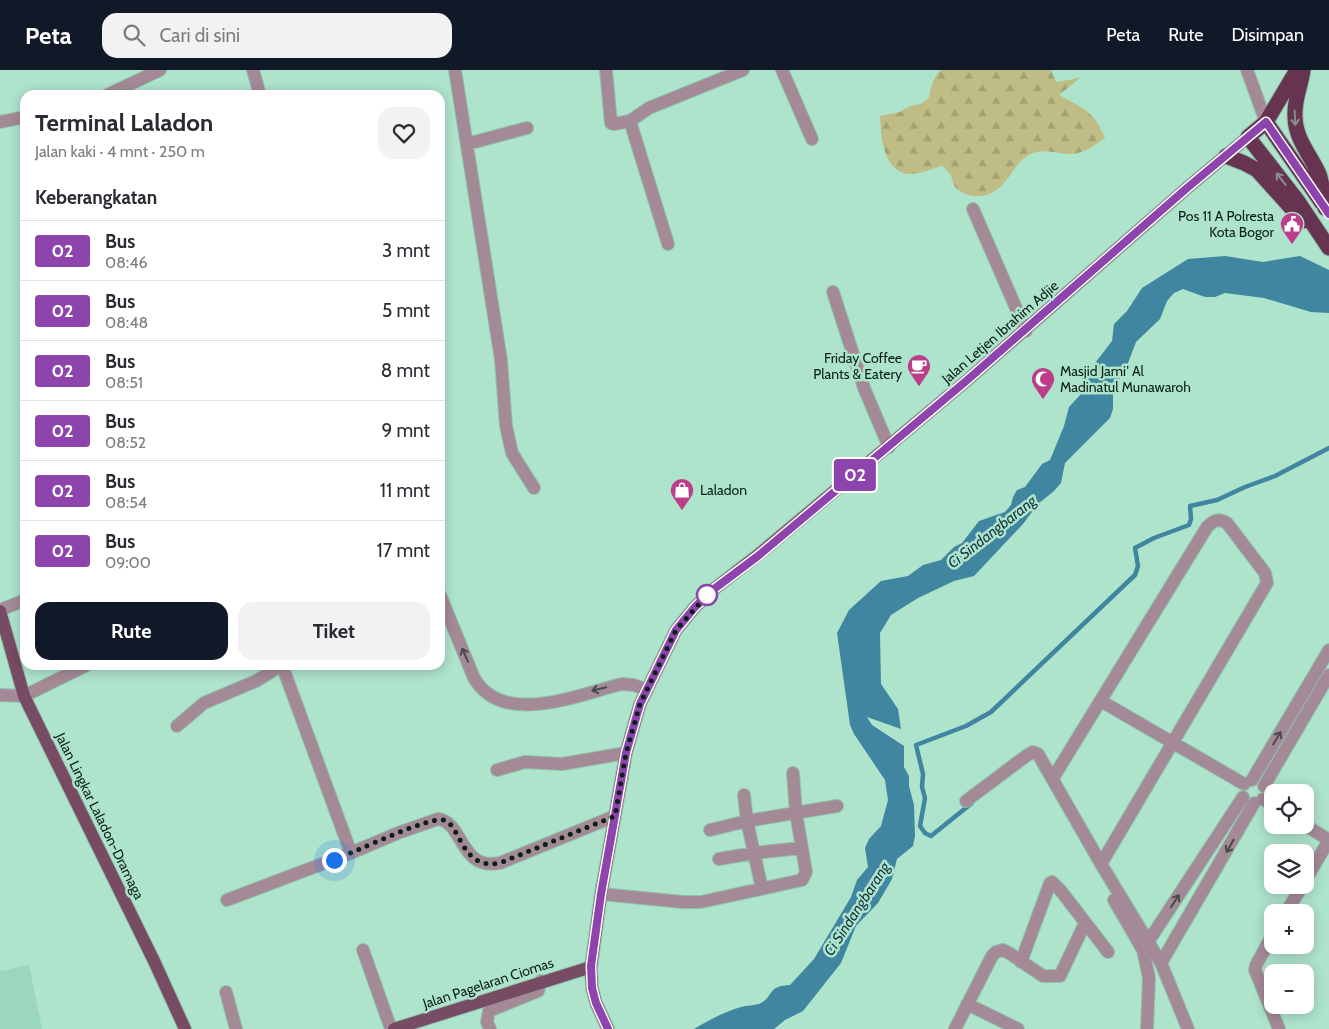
<!DOCTYPE html>
<html lang="id">
<head>
<meta charset="utf-8">
<style>
	body { margin:0; font-family:Cabin,sans-serif; background:#f2f2f3; color:#2b2b33; height:100vh; display:flex; flex-direction:column; font-size:19px; white-space:nowrap }
	* { box-sizing:border-box; margin:0 }
	p { font-size:16px; color:#7c7c81 }
	.icon { flex:none; width:28px; height:28px; fill:none; stroke:currentColor; stroke-width:2; stroke-linecap:round; stroke-linejoin:round }
	.map { position:relative; flex:1; overflow:hidden }
	.drawer { position:absolute; left:20px; top:20px; width:425px; height:580px; display:flex; flex-direction:column; background:#fff; border-radius:15px; box-shadow:0 2px 12px #0003 }
	.drawer>* { flex:none }
	.badge { padding:0 10px; border-radius:4px; font-size:18px; line-height:32px }
	.controls { position:absolute; left:1264px; top:714px; display:grid; gap:10px }
	.controls a { display:grid; place-items:center; width:50px; height:50px; border-radius:10px; background:#fff; box-shadow:0 2px 12px #0003; font-size:25px }
	.you { position:absolute; width:25px; height:25px; margin:-12px; border:4px solid #fff; border-radius:50%; background:#1a73e8; box-shadow:0 0 0 8px #1a73e833 }
	.map>.badge { position:absolute; translate:-50% -50%; box-shadow:0 0 0 2px #fff }
	h2 { padding:0 15px; font-size:19px; line-height:45px }
	.round { display:grid; place-items:center; flex:none; width:52px; height:52px; border-radius:15px; background:#f2f2f3 }
	.headline { display:flex; align-items:center; justify-content:space-between; height:85px; padding:0 15px }
	h1 { font-size:24px; font-weight:800; line-height:38px }
	.cta { display:flex; gap:10px; margin-top:auto; padding:10px 15px }
	.cta a { flex:1; height:58px; border-radius:15px; background:#111827; color:#fff; font-size:20px; font-weight:800; line-height:58px; text-align:center }
	.cta a+a { background:#f2f2f3; color:#2b2b33 }
	ul { padding:0; list-style:none }
	li { display:flex; align-items:center; gap:15px; height:60px; padding:0 15px; border-top:1px solid #e1e1e2 }
	li div { flex:1 }
	li b { display:block; font-size:19px }
	li em { font-style:normal }
	li .badge { min-width:55px; font-weight:700; text-align:center }
	header { display:flex; align-items:center; gap:30px; box-sizing:border-box; height:70px; padding:0 25px; background:#111827; color:#fff }
	header strong { font-size:24px }
	nav { display:flex; gap:28px; margin-inline-start:auto; font-size:18px }
	.search { width:350px; height:45px; background:#f2f2f3; display:flex; align-items:center; gap:12px; box-sizing:border-box; padding:0 18px; border-radius:15px; color:#7c7c81; font-size:19px }
	.map>svg:first-child { display:block }
	.built { fill:#9bd7bd }
	.forest { fill:url(#forest-firs) }
	.water { fill:#4186a1 }
	.lines { fill:none; stroke-linecap:round; stroke-linejoin:round }
	.stream { stroke:#4186a1; stroke-width:4.5 }
	.minor-casing { stroke:#91c0ac; stroke-width:14 }
	.major-casing { stroke:#91c0ac; stroke-width:14 }
	.highway-casing { stroke:#91c0ac; stroke-width:17 }
	.minor { stroke:#a48a97; stroke-width:12 }
	.major { stroke:#774b63; stroke-width:12 }
	.highway { stroke:#663450; stroke-width:15 }
	.oneway { stroke:#8a8c8e }
	.oneway2 { stroke:#484a4b }
	.line-casing { stroke:#fff; stroke-width:11 }
	.line { stroke:#8e44ad; stroke-width:8 }
	.walk { stroke:#0b2018; stroke-width:5; stroke-dasharray:0 9 }
	.stop-dot { fill:#fff; stroke:#8e44ad; stroke-width:2.5 }
	.labels { text-anchor:middle; dominant-baseline:central; stroke-width:5; stroke-linejoin:round; paint-order:stroke }
	.poi-label { font-size:14px; fill:#0b2018; stroke:#aee3cc; text-anchor:end }
	.street-label { font-size:14px; fill:#0b2018; stroke:#aee3cc }
	.water-label { font-size:15px; font-style:italic; fill:#133440; stroke:#aee3cc }
</style>
</head>
<body>
<header>
<strong>Peta</strong>
<div class="search"><svg class="icon" aria-label="search" viewBox="0 0 24 24"><circle cx="10" cy="10" r="6"/><path d="M15 15l6 6"/></svg>Cari di sini</div>
<nav><a>Peta</a><a>Rute</a><a>Disimpan</a></nav>
</header>
<div class="map">
<svg width="1329" height="959" viewBox="0 0 1329 959">
	<defs>
		<pattern id="forest-firs" width="22" height="20" patternUnits="userSpaceOnUse" patternTransform="scale(1.25)"><rect width="22" height="20" fill="#bfbd85"/><path d="M5 1l3.5 6h-7zM16 11l3.5 6h-7z" fill="#a3a272"/></pattern>
	</defs>
	<rect width="100%" height="100%" fill="#aee3cc"/>
	<path class="built" d="M29,895l13,64h-42v-60l1,2z"/>
	<path class="forest" d="M941,0h110l5,12 24,-4 -21,17c24,13 35,16 46,43 -11,8 -24,17 -38,16 -13,-1 -22,-5 -34,-1 -21,7 -24,40 -52,43 -10,1 -18,-2 -25,-8 -4,-4 -3,-9 -6,-14 -2,-3 -5,-5 -8,-8 -11,3 -28,11 -39,7 -21,-8 -22,-39 -23,-57l20,-4 10,-6 11,-2 8,-6c2,-12 4,-20 12,-28z"/>
	<path class="water" d="M1225,186l38,6 37,-6 29,14v43l-18,-1 -47,-14 -39,-5 -10,4h-10l-22,-8 -9,4 -7,8 -7,18 -24,23 -11,29 -12,17v21l-3,9 -45,45 -4,20 -7,8 -16,13 -15,20 -49,52 -20,5 -36,17 -27,17 -11,18 1,51 17,25 3,20 -34,-12 5,8 32,21v21l5,9v10l5,19 1,31 -2,10 -16,13 -5,20 -14,24 -22,23 -15,37 -38,48 -18,9 -11,9h-80c15,-9 30,-17 47,-22 6,-2 14,-1 20,-4 13,-7 6,-17 29,-18l24,-26 37,-62 6,-17 11,-13 -3,-19 4,-9 12,-13 7,-26 -3,-20 -31,-46 -4,-9 -13,-92 12,-23 32,-29 27,-5 15,-11 18,-5 13,-13 8,-4 17,-22 26,-9 6,-7 2,-8 4,-7 8,-3 17,-23 8,-4 14,-34 5,-19 12,-13 14,-31 17,-22 2,-17 13,-13 15,-23 46,-29z"/>
	<g class="lines">
		<path class="stream" d="M972,733l-41,33 -6,-3 -5,-7 5,-28 -3,-11 1,-13 -7,-29 50,-19 25,-14 144,-137 3,-9 -3,-18 19,-10 35,-13 2,-6 -1,-13 27,-6 28,-13 30,-11 54,-28"/>
		<g class="minor-casing">
			<path id="minor" d="M253,0l7,25
				M455,0l46,290 5,66 6,27 22,35
				M606,0l5,53 3,1 16,-3
				M782,0l30,69
				M1247,0l19,52
				M107,25l53,-25
				M0,52l25,-5
				M467,74l60,-16
				M973,139l53,122
				M668,174l-38,-123 19,-13 94,-38
				M833,222l31,96 25,59
				M440,525l34,83c29,50 105,16 148,6l12,1 13,5
				M0,540l25,-10
				M0,625l24,1 63,-31
				M1101,631l143,83
				M177,656l27,-23 52,-22 26,-16 69,188
				M497,700l28,-8 37,2 64,-11
				M1053,708l154,-251c7,-7 12,-9 20,-4l38,50 2,10 -166,281
				M1252,710l77,-130
				M1264,716l65,-111
				M744,725l3,26 15,68
				M1263,729l9,6
				M966,731l60,-45 7,-4 5,2 63,110 60,99 27,66
				M1305,755l24,15
				M710,760l37,-9 90,-15
				M719,789l35,-6 47,-5
				M1305,811l24,-41
				M601,824l82,8h18l101,-22 4,-8 -10,-59 -3,-40
				M227,830l124,-47 47,-20 40,-14c26,3 21,52 62,44l115,-47
				M1114,830l29,50 6,28 -2,51
				M1286,842l17,-27
				M1272,866l-16,29 -1,5 24,59
				M1148,872l95,-145
				M363,880l28,79
				M1021,892l29,-79 2,-1 9,9 47,61
				M1161,893l93,-160
				M226,922l10,37
				M967,934l51,25
				M490,959l-3,-7 2,-11 49,-20 3,-10
				M955,959l37,-73 4,-4 7,-2 6,3 34,23h17l25,-53"/>
		</g>
		<g class="major-casing">
			<path id="major" d="M0,541l24,85 130,265 31,68
				M394,959l197,-62
				M608,959l-12,-26 -4,-15 -1,-21 10,-73 25,-141 14,-49 36,-74 19,-23 19,-18 44,-34 207,-173 222,-194 61,-51"/>
		</g>
		<g class="highway-casing">
			<path id="highway" d="M1297,0l-31,52 -18,15 49,63 32,48
				M1303,0c-2,16 -9,30 -8,46 0,23 15,38 24,58 4,10 4,23 6,34
				M1266,52l56,81
				M1226,86l18,7 13,7 46,51"/>
		</g>
		<use href="#minor" class="minor"/>
		<use href="#major" class="major"/>
		<use href="#highway" class="highway"/>
	</g>
	<defs><path id="oneway-shaft" d="M-6 0H5M1.5-3L5.5 0L1.5 3" fill="none" stroke-width="1.6" stroke-linecap="round" stroke-linejoin="round" transform="scale(1.25)"/></defs>
	<g class="oneway">
		<use href="#oneway-shaft" transform="translate(1295 48) rotate(87)"/>
		<use href="#oneway-shaft" transform="translate(1281 109) rotate(-128)"/>
	</g>
	<g class="oneway2">
		<use href="#oneway-shaft" transform="translate(465 585) rotate(-113)"/>
		<use href="#oneway-shaft" transform="translate(599 619) rotate(166)"/>
		<use href="#oneway-shaft" transform="translate(1277 668) rotate(-59)"/>
		<use href="#oneway-shaft" transform="translate(1230 776) rotate(120)"/>
		<use href="#oneway-shaft" transform="translate(1175 831) rotate(-57)"/>
	</g>
	<g class="lines">
		<g class="line-casing">
			<path id="line" d="M608,959l-12,-26 -4,-15 -1,-22 10,-72 25,-141 14,-49 36,-74 19,-23 19,-18 44,-33 207,-174 222,-194 79,-66 63,92"/>
		</g>
		<use href="#line" class="line"/>
		<path class="walk" d="M334,790c19,-7 93,-43 109,-40 18,3 17,51 57,43l115,-47 11,-63 14,-49 36,-74 31,-35"/>
	</g>
	<defs>
		<g id="civic-pin" transform="scale(1.25)"><path d="M0 17L-7.5 6A9.5 9.5 0 1 1 7.5 6Z" fill="#bc3e8b" stroke="#aee3cc"/><path d="M-.6-6.5H3V-4.5H.6V-3L4-1V1h2V6H-6V1h2V-1L-.6-3ZM-1.2 2.5V6h2.4V2.5Z" fill="#fff"/></g>
		<g id="cafe-pin" transform="scale(1.25)"><path d="M0 17L-7.5 6A9.5 9.5 0 1 1 7.5 6Z" fill="#bc3e8b" stroke="#aee3cc"/><path d="M-5.5-4.5H6V0H3Q3 3.5 0 3.5H-2.5Q-5.5 3.5-5.5 0ZM3-3.2v2h1.7v-2ZM-6 4.5H4V6H-6Z" fill="#fff"/></g>
		<g id="mosque-pin" transform="scale(1.25)"><path d="M0 17L-7.5 6A9.5 9.5 0 1 1 7.5 6Z" fill="#bc3e8b" stroke="#aee3cc"/><path d="M3.5-4.9A6 6 0 1 0 3.5 4.9A5 5 0 1 1 3.5-4.9Z" fill="#fff"/></g>
		<g id="shop-pin" transform="scale(1.25)"><path d="M0 17L-7.5 6A9.5 9.5 0 1 1 7.5 6Z" fill="#bc3e8b" stroke="#aee3cc"/><path d="M-5-2.5h2.3a2.7 3.5 0 0 1 5.4 0H5L5.5 6h-11ZM-1.5-2.5h3a1.5 2.3 0 0 0-3 0Z" fill="#fff"/></g>
	</defs>
	<g fill-rule="evenodd">
		<use href="#civic-pin" x="1292" y="154"/>
		<use href="#cafe-pin" x="919" y="296"/>
		<use href="#mosque-pin" x="1043" y="309"/>
		<use href="#shop-pin" x="682" y="420"/>
	</g>
	<circle class="stop-dot" cx="707" cy="525" r="10"/>
	<g class="labels">
		<g class="poi-label">
			<text x="1274" y="146">Pos 11 A Polresta<tspan x="1274" dy="16">Kota Bogor</tspan></text>
			<text x="902" y="288">Friday Coffee<tspan x="902" dy="16">Plants &amp; Eatery</tspan></text>
			<text x="1060" y="301" text-anchor="start">Masjid Jami' Al<tspan x="1060" dy="16">Madinatul Munawaroh</tspan></text>
			<text x="700" y="420" text-anchor="start">Laladon</text>
		</g>
		<g class="street-label">
			<text transform="translate(1000 262) rotate(-41)">Jalan Letjen Ibrahim Adjie</text>
			<text transform="translate(100 746) rotate(64)">Jalan Lingkar Laladon-Dramaga</text>
			<text transform="translate(488 913) rotate(-18)">Jalan Pagelaran Ciomas</text>
		</g>
		<g class="water-label">
			<text transform="translate(992 462) rotate(-38)">Ci Sindangbarang</text>
			<text transform="translate(857 839) rotate(-57)">Ci Sindangbarang</text>
		</g>
	</g>
</svg>
<div class="controls">
<a><svg class="icon" aria-label="locate" viewBox="0 0 24 24"><circle cx="12" cy="12" r="6"/><path d="M12 2v4M12 18v4M2 12h4M18 12h4"/></svg></a>
<a><svg class="icon" aria-label="layers" viewBox="0 0 24 24"><path d="M12 4l9 5-9 5-9-5zM3 14l9 5 9-5"/></svg></a>
<a>+</a>
<a>−</a>
</div>
<div class="you" style="left:334px;top:790px"></div>
<b class="badge" style="left:855px;top:405px;background:#8e44ad;color:#fff">02</b>
<section class="drawer">
<div class="headline"><div><h1>Terminal Laladon</h1><p>Jalan kaki · 4 mnt · 250 m</p></div><a class="round"><svg class="icon" aria-label="heart" viewBox="0 0 24 24"><path d="M12 20l-8-8c-3-5 5-10 8-4 3-6 11-1 8 4z"/></svg></a></div>
<h2>Keberangkatan</h2>
<ul>
<li><span class="badge" style="background:#8e44ad;color:#fff">02</span><div><b>Bus</b><p>08:46</p></div><em>3 mnt</em></li>
<li><span class="badge" style="background:#8e44ad;color:#fff">02</span><div><b>Bus</b><p>08:48</p></div><em>5 mnt</em></li>
<li><span class="badge" style="background:#8e44ad;color:#fff">02</span><div><b>Bus</b><p>08:51</p></div><em>8 mnt</em></li>
<li><span class="badge" style="background:#8e44ad;color:#fff">02</span><div><b>Bus</b><p>08:52</p></div><em>9 mnt</em></li>
<li><span class="badge" style="background:#8e44ad;color:#fff">02</span><div><b>Bus</b><p>08:54</p></div><em>11 mnt</em></li>
<li><span class="badge" style="background:#8e44ad;color:#fff">02</span><div><b>Bus</b><p>09:00</p></div><em>17 mnt</em></li>
</ul>
<div class="cta"><a>Rute</a><a>Tiket</a></div>
</section>
</div>
</body>
</html>
